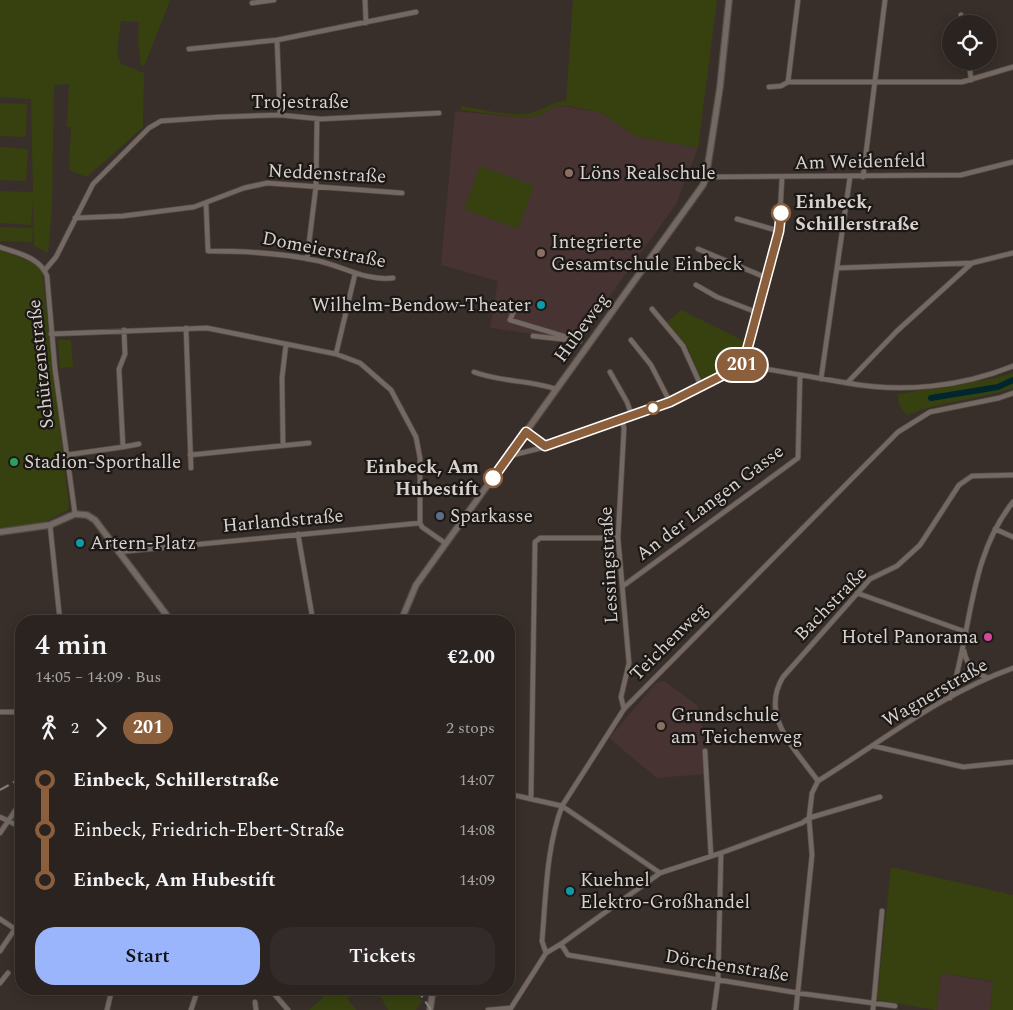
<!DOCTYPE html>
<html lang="en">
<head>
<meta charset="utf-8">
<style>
	body { margin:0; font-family:Spectral,serif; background:#322b29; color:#f1f3f6; height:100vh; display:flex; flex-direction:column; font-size:19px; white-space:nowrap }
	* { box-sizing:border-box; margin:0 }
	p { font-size:16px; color:#a5a4a5 }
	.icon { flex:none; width:28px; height:28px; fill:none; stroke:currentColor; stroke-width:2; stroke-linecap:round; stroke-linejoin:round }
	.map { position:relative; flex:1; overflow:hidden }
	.panel { position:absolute; left:15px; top:615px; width:500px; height:380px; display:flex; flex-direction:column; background:#2a2320; border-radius:20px; box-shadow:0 2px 12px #0003,0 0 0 1px #46403e }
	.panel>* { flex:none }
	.badge { padding:0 10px; border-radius:16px; font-size:18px; line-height:32px }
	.controls { position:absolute; left:942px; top:15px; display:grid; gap:10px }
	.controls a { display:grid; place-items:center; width:55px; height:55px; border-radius:50%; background:#2a2320; box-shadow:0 2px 12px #0003,0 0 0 1px #46403e; font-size:25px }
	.map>.badge { position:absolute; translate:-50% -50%; box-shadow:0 0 0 2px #fff }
	.legs { display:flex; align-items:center; gap:8px; height:55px; padding:0 20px; font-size:16px }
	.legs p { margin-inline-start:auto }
	.head { display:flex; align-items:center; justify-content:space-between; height:85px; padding:0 20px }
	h1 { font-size:28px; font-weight:600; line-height:38px }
	.primary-button { display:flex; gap:10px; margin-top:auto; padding:10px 20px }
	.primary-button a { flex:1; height:58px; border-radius:20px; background:#9bb5fd; color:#111; font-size:20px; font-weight:600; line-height:58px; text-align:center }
	.primary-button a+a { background:#322b29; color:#f1f3f6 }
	ul { padding:0 20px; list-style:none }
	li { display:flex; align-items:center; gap:18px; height:50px; font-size:19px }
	li i { display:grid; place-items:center; width:8px; height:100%; margin:0 6px; background:currentColor }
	li i::after { content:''; width:12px; height:12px; margin:-6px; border:4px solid; border-radius:50%; background:#2a2320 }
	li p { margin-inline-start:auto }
	li:first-child i { background:linear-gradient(#0000 50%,currentColor 0) }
	li:last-child i { background:linear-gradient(currentColor 50%,#0000 0) }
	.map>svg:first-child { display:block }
	.education { fill:#473331 }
	.green { fill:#374110 }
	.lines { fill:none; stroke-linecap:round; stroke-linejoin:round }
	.canal { stroke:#00262e; stroke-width:6 }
	.minor-casing { stroke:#544b47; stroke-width:6 }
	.tertiary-casing { stroke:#544b47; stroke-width:8 }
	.minor { stroke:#736862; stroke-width:4.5 }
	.tertiary { stroke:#736862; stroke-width:5.5 }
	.rail { stroke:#8a827f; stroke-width:2; stroke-dasharray:10 5; stroke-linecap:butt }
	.line-1-casing { stroke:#fff; stroke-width:11 }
	.line-1 { stroke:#8b5e3c; stroke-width:8 }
	.education-dot { fill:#8d6e63; stroke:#1c1816; stroke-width:2 }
	.stop-1-dot { fill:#fff; stroke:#8b5e3c; stroke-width:2.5 }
	.culture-dot { fill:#0f9aa8; stroke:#1c1816; stroke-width:2 }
	.leisure-dot { fill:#2e9e5b; stroke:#1c1816; stroke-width:2 }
	.service-dot { fill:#5c6f8a; stroke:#1c1816; stroke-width:2 }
	.hotel-dot { fill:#d1479c; stroke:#1c1816; stroke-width:2 }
	.labels { text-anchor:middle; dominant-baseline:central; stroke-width:4.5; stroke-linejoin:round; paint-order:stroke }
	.street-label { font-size:19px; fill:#d8d1ce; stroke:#1c1816 }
	.poi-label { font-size:19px; fill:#d8d1ce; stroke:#1c1816; text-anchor:start }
	.stop-label { font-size:19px; font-weight:bold; fill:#d8d1ce; stroke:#1c1816; text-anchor:start }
</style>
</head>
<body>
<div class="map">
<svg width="1013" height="1010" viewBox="0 0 1013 1010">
	<rect width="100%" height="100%" fill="#382f2a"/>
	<path class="education" d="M558,105l44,8 33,23 63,12 -22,56 -100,139 -43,-5v-4l-43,-6 8,-47 -57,-16 14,-154 70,7 15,-3z
		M664,681l33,24 5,10 3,59 -48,4 -48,-40 47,-55z
		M941,973l52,9 -3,28h-54z"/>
	<path class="green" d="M0,0h170l-26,67 -3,-2 -3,-21 1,-22 -18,-1 -4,31 4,12 23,9 -1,54 -56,50 -18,-7 2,-43h-4l2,-43 -15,1 -2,125 -4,43 -14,-7 -1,-46 -2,25 -31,-2v-32l33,1 -2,-93 -31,-2z
		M573,0h144l-19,148 -63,-12 -33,-23 -32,-7 -12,-1 -18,10 -15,3 -64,-8v-4c20,3 44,10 64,8 15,-1 26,-13 41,-13z
		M0,103l27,1 -1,33 -26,-1z
		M0,147l28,2 -2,32 -26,-1z
		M480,166l54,20 -16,43 -54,-20z
		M0,227l33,1 -1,14 -32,-1z
		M0,250l35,13 7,8 27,235 -1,4 -25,13 -43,5z
		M681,310l63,31c-7,23 -21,30 -42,39l-15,-34 -20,-24z
		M58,340h13l2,27 -13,1z
		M1013,373v15c-35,12 -72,13 -106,27l-8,-9 -1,-12 98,-16z
		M891,867l122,28v115h-23l3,-29 -52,-8 -5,37 -59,-10z
		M316,989h44l-13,9 9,12h-47l14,-12z
		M376,989h39l7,12 -6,9h-28z"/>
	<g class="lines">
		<path class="canal" d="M931,398l67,-11 15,-7"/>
		<g class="minor-casing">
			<path id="minor" d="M365,0l1,23
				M252,3l22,-3
				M961,15l2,9
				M277,40l3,75
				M189,49l88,-9 139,-28
				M969,61l2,19
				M788,82l10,-82
				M769,87l12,-1 7,-4h174l51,-15
				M706,177l255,-2 52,-13
				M863,177l22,-177
				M206,203l2,48c37,0 75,2 111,10 25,6 47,20 74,17
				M75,218l48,-2 71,-9 50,-19 23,-5 135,10
				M737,219l42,12
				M0,247c17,6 40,10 47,29l8,93 20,145
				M698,249l69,29
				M307,259l9,-73 1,-67
				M838,268l134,-5 41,-10
				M45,270l11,-13 37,-73 56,-56 12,-7 58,-4 61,-2 41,4 118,-6
				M696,285l21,12 39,15
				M652,309l31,37 18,40
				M513,313l-3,7 70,21
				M186,328l5,140
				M51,334l156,-6 129,26 24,9 31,27 25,47 4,21v65
				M533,336l37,4
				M631,340l20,25 19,37
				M336,354l19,-80
				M743,365l36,-134 3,-53
				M474,372c26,10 55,8 82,17
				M610,372l17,30 5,14
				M821,379l29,-202
				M847,383c55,10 114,4 166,-17
				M622,420l2,8 -6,110 11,125 -8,34 3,12
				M526,432l19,15
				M283,445l-1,-67 4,-34
				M123,447l16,-3
				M66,455l57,-8 -4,-78 6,-15 -1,-24
				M190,455l119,-12
				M509,456l36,-9 125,-45 73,-37 104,18 50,-52 75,-68
				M420,523l2,4 23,16
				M50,525l10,96
				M995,529l18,8
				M298,534l15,87
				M118,552l302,-29
				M623,586l175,-128 2,-82
				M857,593l109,39
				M964,651c3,15 10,21 24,27
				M950,698c22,-66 18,-140 63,-196
				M0,712h21
				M874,746l89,21 50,-5
				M705,751l6,105
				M818,781c-22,-31 -59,-65 -35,-104l87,-98 27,-13 23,-21 39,-60 13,-9 41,-1
				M509,794l53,12 98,67
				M531,798l4,-256 5,-4h78
				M0,817l21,10
				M0,833l21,-31
				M0,919l15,10
				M561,944l7,11 230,38 97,13
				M0,951l21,-31
				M546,953l15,-9 99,-71 61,-20 81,-30 7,-5 3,-25 6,-12c63,-39 124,-88 195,-113
				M0,983l8,-10
				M270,989l18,21
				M255,1002l1,8
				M107,1010l5,-21
				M191,1010l7,-21
				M488,1010l23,-2 35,-55 -4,-12c4,-45 4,-92 20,-135l62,-97 274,-277 32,-20 69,-14 14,-5
				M714,1010l4,-30 3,-127
				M796,1010l16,-155 -3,-37 71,-21
				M873,1010l9,-99"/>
		</g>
		<g class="tertiary-casing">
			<path id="tertiary" d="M0,532l50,-7 25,-11 12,1 8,5 76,101
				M401,621l15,-36 287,-400 3,-8 14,-90 9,-87
				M430,1010l3,-21"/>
		</g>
		<use href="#minor" class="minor"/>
		<use href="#tertiary" class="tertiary"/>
		<path class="rail" d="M0,790l21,-12
			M417,989l14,21"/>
	</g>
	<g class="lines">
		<g class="line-1-casing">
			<path id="line-1" d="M493,478l33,-46 19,14 125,-44 73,-37 36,-134 2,-18"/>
		</g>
		<use href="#line-1" class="line-1"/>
	</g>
	<g class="education-dot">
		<circle cx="569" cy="173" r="5"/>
		<circle cx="541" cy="253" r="5"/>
		<circle cx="661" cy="726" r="5"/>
	</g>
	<g class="stop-1-dot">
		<circle cx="781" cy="213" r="9"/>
		<circle cx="653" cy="408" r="6"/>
		<circle cx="493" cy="478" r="9"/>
	</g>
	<g class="culture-dot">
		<circle cx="541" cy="305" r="5"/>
		<circle cx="80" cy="543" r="5"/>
		<circle cx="570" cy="891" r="5"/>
	</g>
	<circle class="leisure-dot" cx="14" cy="462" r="5"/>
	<circle class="service-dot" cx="440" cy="516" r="5"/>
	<circle class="hotel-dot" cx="988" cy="637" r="5"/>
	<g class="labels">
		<g class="street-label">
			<text x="300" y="102">Trojestraße</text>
			<text transform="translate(860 162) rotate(-1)">Am Weidenfeld</text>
			<text transform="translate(327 174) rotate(3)">Neddenstraße</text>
			<text transform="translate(324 250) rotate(11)">Domeierstraße</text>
			<text transform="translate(582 328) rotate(-54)">Hubeweg</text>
			<text transform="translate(41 364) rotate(-96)">Schützenstraße</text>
			<text transform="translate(710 503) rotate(-37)">An der Langen Gasse</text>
			<text transform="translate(283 521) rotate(-5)">Harlandstraße</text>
			<text transform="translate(609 565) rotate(-93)">Lessingstraße</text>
			<text transform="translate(831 604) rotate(-46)">Bachstraße</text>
			<text transform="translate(669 642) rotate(-45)">Teichenweg</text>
			<text transform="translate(935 693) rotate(-30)">Wagnerstraße</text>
			<text transform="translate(727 966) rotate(9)">Dörchenstraße</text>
		</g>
		<g class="poi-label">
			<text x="579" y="173">Löns Realschule</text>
			<text x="551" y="242">Integrierte<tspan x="551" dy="22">Gesamtschule Einbeck</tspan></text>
			<text x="531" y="305" text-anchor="end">Wilhelm-Bendow-Theater</text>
			<text x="24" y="462">Stadion-Sporthalle</text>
			<text x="450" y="516">Sparkasse</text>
			<text x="90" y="543">Artern-Platz</text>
			<text x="978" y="637" text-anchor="end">Hotel Panorama</text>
			<text x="671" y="715">Grundschule<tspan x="671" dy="22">am Teichenweg</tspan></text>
			<text x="580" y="880">Kuehnel<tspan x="580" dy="22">Elektro-Großhandel</tspan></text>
		</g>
		<g class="stop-label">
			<text x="795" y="202">Einbeck,<tspan x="795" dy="22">Schillerstraße</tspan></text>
			<text x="479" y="467" text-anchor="end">Einbeck, Am<tspan x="479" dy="22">Hubestift</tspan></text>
		</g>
	</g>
</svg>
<div class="controls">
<a><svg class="icon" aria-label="locate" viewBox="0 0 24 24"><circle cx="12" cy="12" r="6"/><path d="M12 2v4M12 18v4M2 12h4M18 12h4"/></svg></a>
</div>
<b class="badge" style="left:742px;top:365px;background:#8b5e3c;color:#fff">201</b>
<section class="panel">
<div class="head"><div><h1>4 min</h1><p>14:05 – 14:09 · Bus</p></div><b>€2.00</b></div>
<div class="legs"><svg class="icon" aria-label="walk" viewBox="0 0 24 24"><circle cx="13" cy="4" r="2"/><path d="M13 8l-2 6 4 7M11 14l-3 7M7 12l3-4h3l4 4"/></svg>2<svg class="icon" aria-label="forward" viewBox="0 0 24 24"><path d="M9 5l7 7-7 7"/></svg><b class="badge" style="background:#8b5e3c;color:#fff">201</b><p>2 stops</p></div>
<ul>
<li><i style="color:#8b5e3c"></i><b>Einbeck, Schillerstraße</b><p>14:07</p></li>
<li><i style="color:#8b5e3c"></i><span>Einbeck, Friedrich-Ebert-Straße</span><p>14:08</p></li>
<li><i style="color:#8b5e3c"></i><b>Einbeck, Am Hubestift</b><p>14:09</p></li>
</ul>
<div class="primary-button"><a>Start</a><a>Tickets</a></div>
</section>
</div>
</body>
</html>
